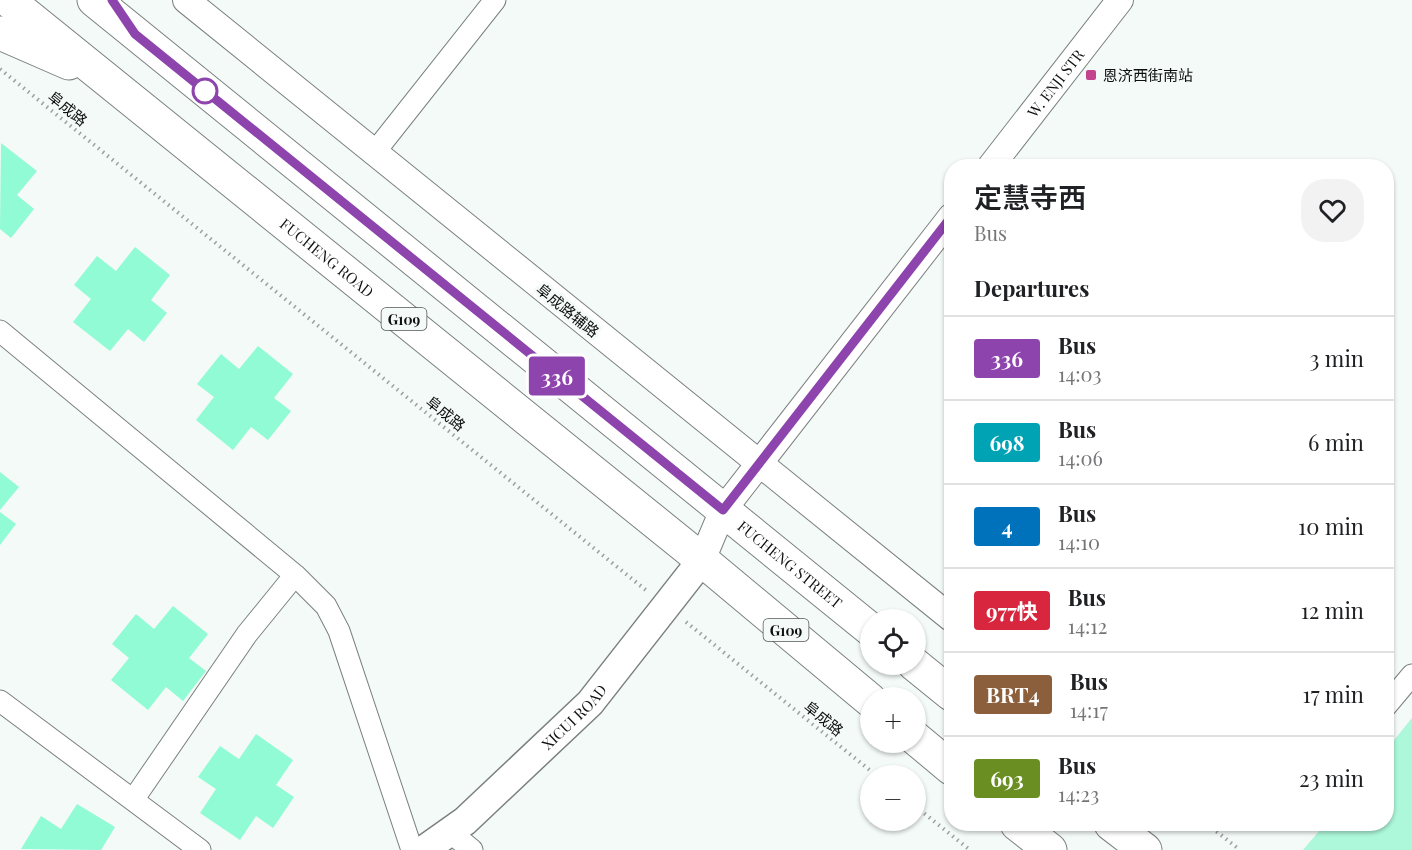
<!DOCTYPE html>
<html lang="en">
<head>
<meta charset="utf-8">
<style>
	body { margin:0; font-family:"Playfair Display","Noto Sans SC",serif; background:#f2f2f2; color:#202124; height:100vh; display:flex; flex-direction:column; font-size:22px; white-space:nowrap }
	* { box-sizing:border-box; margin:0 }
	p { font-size:20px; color:#757577 }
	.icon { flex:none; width:33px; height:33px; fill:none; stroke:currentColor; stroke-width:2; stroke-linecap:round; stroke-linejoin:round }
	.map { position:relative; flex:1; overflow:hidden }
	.sheet { position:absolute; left:944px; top:159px; width:450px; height:672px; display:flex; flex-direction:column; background:#fff; border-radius:24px; box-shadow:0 2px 4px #0004 }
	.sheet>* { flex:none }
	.badge { padding:0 12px; border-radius:4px; font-size:21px; line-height:39px }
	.tools { position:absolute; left:860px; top:609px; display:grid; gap:12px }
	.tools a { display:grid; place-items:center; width:66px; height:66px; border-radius:50%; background:#fff; box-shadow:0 2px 4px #0004; font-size:30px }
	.map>.badge { position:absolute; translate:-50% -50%; box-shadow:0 0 0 3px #fff }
	h2 { padding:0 30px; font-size:22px; line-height:54px }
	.round { display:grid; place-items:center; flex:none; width:63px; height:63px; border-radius:24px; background:#f2f2f2 }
	.summary { display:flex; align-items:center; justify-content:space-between; height:102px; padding:0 30px }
	h1 { font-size:28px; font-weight:600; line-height:45px }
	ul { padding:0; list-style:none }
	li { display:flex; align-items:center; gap:18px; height:84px; padding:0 30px; border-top:2px solid #e0e0e0 }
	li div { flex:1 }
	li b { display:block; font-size:22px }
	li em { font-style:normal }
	li .badge { min-width:66px; font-weight:700; text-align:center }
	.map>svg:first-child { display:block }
	.green { fill:#adf7da }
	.building { fill:#90fbd4 }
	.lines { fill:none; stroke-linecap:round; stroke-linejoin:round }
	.minor-casing { stroke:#7b817f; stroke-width:23 }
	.tertiary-casing { stroke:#7b817f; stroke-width:28 }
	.secondary-casing { stroke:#7b817f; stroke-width:31 }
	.trunk-casing { stroke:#7b817f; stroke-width:35 }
	.path { stroke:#9ba09e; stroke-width:4; stroke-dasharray:1.5 4.5; stroke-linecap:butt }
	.minor { stroke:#fff; stroke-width:21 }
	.tertiary { stroke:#fff; stroke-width:26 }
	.secondary { stroke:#fff; stroke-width:28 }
	.trunk { stroke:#fff; stroke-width:33 }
	.line-casing { stroke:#fff; stroke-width:14 }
	.line { stroke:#8e44ad; stroke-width:9 }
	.poi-dot { fill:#c3438e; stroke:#f3faf7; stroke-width:2 }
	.stop-dot { fill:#fff; stroke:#8e44ad; stroke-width:3 }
	.labels { text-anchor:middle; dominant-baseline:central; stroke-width:6; stroke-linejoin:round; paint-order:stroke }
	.shield { fill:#f3faf7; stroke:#535655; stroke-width:1.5 }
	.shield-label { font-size:14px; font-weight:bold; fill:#0e100f }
	.poi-label { font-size:15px; fill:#0e100f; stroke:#f3faf7; text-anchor:start }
	.street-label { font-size:15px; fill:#0e100f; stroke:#f3faf7 }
</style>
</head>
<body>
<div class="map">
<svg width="1412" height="850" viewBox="0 0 1412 850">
	<rect width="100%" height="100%" fill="#f3faf7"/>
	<path class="green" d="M1412,718v132h-109l22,-26h61v-74z"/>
	<path class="building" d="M1,143l36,28 -20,24 17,14 -23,29 -11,-9z
		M135,247l35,28 -19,25 16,13 -23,29 -16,-13 -18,22 -37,-29 18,-23 -17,-14 23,-29 19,15z
		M258,346l35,28 -19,24 17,13 -23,29 -17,-13 -18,23 -37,-30 18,-23 -17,-13 24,-30 18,15z
		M0,472l19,15 -19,23z
		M0,512l16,12 -16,21z
		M173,606l35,28 -19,24 17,13 -23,30 -17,-14 -18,23 -37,-30 18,-22 -17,-14 24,-30 18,15z
		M256,734l37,26 -17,25 18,12 -21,31 -17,-12 -16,24 -40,-27 16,-24 -18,-12 22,-31 19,13z
		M77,804l38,23 -14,23 -80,-1 20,-33 20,13z"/>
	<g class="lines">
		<g class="minor-casing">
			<path id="minor" d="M374,153l121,-153
				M0,331l295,244 31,31 13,25 73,219
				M0,701l200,149
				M1386,706l26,-31
				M133,800l114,-166 48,-59
				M450,832l22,18"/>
		</g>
		<g class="tertiary-casing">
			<g id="tertiary">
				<path d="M186,0l765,618"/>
				<path id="s1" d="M991,166l129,-166"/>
				<path d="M702,560l21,-50 228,-293"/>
			</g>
		</g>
		<g class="secondary-casing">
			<g id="secondary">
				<path id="s2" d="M424,850l41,-29 125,-118 112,-143"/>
			</g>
		</g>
		<g class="trunk-casing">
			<g id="trunk">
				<path id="s3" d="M8,0l694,560 168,140"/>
				<path id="s4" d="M94,0l776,629"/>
				<path d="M0,33l69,30"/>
				<path d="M914,664l37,30"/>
				<path d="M915,738l36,30"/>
				<path d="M1017,824l33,26"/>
				<path d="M1111,824l34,26"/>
			</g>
		</g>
		<path class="path" d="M0,69l647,522
			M686,622l191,154
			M915,806l55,44
			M1207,824l33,26"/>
		<use href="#minor" class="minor"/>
		<use href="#tertiary" class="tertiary"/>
		<use href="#secondary" class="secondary"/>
		<use href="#trunk" class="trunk"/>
	</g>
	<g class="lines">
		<g class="line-casing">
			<path id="line" d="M112,0l23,34 588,476 228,-293"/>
		</g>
		<use href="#line" class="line"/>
	</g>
	<rect class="poi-dot" x="1085" y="69" width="12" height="12" rx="3"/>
	<circle class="stop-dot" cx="205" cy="91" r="12"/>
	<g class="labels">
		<g class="shield">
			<rect x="381.5" y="308" width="45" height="22" rx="4.5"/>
			<rect x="763.5" y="619" width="45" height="22" rx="4.5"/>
		</g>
		<g class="shield-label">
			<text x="404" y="319">G109</text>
			<text x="786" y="630">G109</text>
		</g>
		<g class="poi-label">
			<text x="1103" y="75">恩济西街南站</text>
		</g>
		<g class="street-label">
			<text stroke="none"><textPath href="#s1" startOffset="105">W. ENJI STR</textPath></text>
			<text transform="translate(68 108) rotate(39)">阜成路</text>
			<text stroke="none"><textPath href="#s3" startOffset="410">FUCHENG ROAD</textPath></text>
			<text transform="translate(568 310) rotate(39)">阜成路辅路</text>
			<text transform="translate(446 413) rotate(39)">阜成路</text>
			<text stroke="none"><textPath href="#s4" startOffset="896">FUCHENG STREET</textPath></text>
			<text stroke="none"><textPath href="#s2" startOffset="201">XICUI ROAD</textPath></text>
			<text transform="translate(824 718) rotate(39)">阜成路</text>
		</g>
	</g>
</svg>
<div class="tools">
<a><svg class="icon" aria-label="locate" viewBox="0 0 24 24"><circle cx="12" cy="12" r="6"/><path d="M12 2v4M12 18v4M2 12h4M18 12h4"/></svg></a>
<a>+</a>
<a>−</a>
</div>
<b class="badge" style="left:557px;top:376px;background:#8e44ad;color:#fff">336</b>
<section class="sheet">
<div class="summary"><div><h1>定慧寺西</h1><p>Bus</p></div><a class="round"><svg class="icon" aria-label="heart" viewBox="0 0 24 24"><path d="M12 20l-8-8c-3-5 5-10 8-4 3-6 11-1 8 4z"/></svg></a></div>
<h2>Departures</h2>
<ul>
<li><span class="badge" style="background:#8e44ad;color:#fff">336</span><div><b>Bus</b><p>14:03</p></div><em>3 min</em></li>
<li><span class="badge" style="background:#00a3b4;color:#fff">698</span><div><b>Bus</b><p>14:06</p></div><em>6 min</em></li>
<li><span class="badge" style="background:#0072bc;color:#fff">4</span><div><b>Bus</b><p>14:10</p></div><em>10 min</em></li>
<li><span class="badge" style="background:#d7263d;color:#fff">977快</span><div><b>Bus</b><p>14:12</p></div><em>12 min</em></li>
<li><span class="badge" style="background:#8b5e3c;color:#fff">BRT4</span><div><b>Bus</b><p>14:17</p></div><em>17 min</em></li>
<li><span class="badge" style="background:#6b8e23;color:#fff">693</span><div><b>Bus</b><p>14:23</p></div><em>23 min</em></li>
</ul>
</section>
</div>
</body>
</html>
